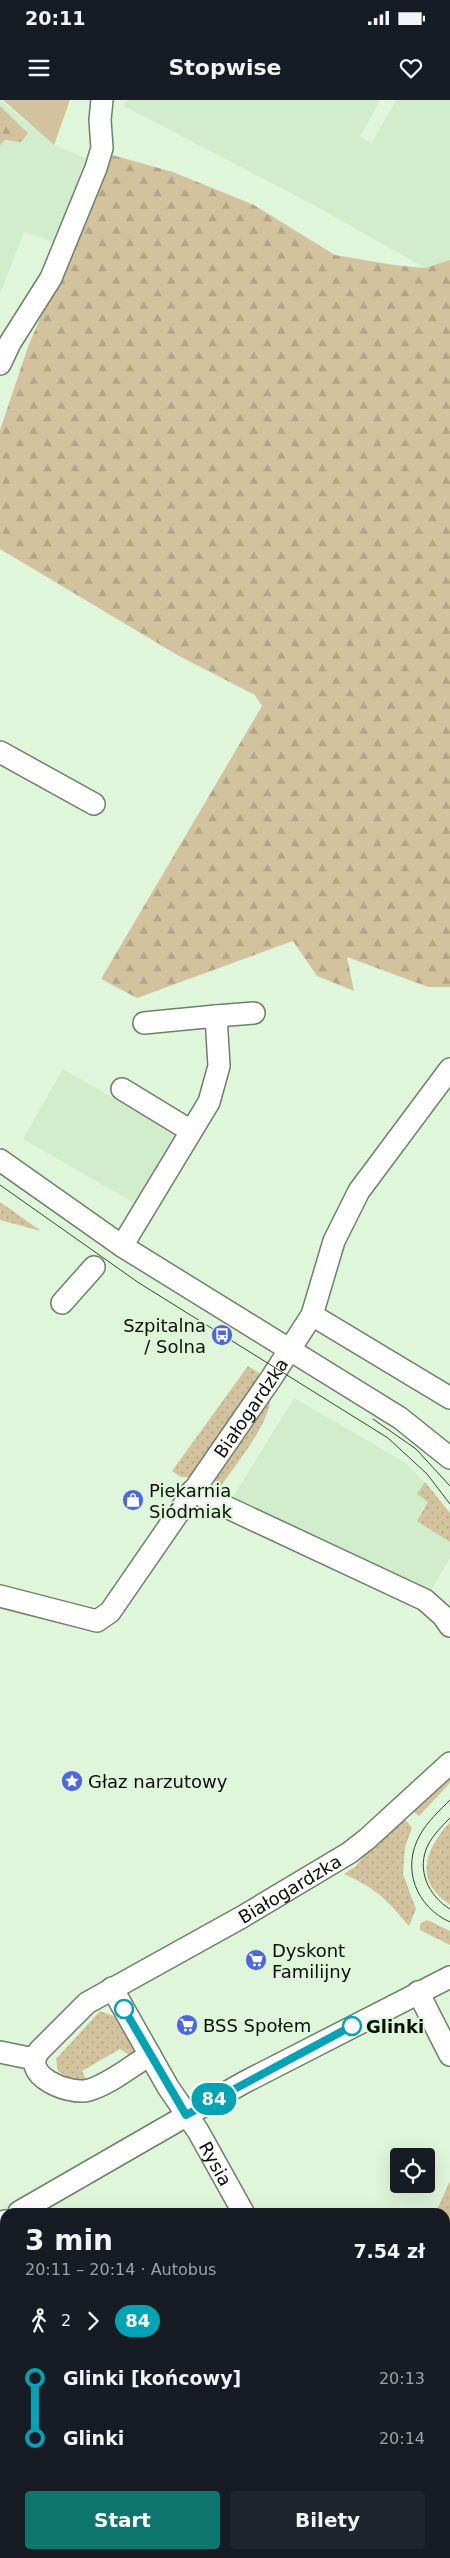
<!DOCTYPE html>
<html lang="pl">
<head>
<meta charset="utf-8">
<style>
	body { margin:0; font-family:"DejaVu Sans",sans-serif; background:#20242c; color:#f1f3f6; height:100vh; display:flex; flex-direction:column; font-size:19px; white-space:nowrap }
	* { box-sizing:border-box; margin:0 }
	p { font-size:16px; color:#9ea1a6 }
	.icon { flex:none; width:28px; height:28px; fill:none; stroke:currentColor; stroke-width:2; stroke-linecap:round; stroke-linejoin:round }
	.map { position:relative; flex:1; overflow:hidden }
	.panel { position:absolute; left:0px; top:2108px; width:450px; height:351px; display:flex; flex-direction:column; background:#171b24; border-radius:15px 15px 0 0; box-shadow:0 5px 20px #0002 }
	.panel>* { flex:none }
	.badge { padding:0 10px; border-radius:16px; font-size:18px; line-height:32px }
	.buttons { position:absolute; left:390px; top:2048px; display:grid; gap:10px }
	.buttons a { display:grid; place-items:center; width:45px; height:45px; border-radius:5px; background:#171b24; box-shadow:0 5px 20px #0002; font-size:25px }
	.map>.badge { position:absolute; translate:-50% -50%; box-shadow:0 0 0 2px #fff }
	.legs { display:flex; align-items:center; gap:8px; height:55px; padding:0 25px; font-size:16px }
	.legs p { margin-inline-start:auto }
	.headline { display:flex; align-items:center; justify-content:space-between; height:85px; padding:0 25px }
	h1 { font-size:28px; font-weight:800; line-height:38px }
	.primary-button { display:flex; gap:10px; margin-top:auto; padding:10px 25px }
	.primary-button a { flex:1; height:58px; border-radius:5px; background:#0f766e; color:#fff; font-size:20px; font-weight:800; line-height:58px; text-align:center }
	.primary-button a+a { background:#20242c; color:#f1f3f6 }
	ul { padding:0 25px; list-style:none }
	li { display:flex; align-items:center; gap:18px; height:60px; font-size:19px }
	li i { display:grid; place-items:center; width:8px; height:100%; margin:0 6px; background:currentColor }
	li i::after { content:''; width:12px; height:12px; margin:-6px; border:4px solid; border-radius:50%; background:#171b24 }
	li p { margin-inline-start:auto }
	li:first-child i { background:linear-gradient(#0000 50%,currentColor 0) }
	li:last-child i { background:linear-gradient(currentColor 50%,#0000 0) }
	.status { display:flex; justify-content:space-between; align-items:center; height:35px; padding:0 25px; background:#171b24; direction:ltr }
	.status svg { height:14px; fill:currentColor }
	header { display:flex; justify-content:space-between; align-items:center; height:65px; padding:0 25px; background:#171b24; font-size:22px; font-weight:800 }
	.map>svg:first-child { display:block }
	.built { fill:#d2edcc }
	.grass { fill:url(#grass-dots) }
	.forest { fill:url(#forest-firs) }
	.garden { fill:#d2c39e }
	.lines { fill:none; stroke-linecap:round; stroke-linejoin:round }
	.minor-casing { stroke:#6d8169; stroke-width:24 }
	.minor { stroke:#fff; stroke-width:21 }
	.tram { stroke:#394437; stroke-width:1 }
	.line-1-casing { stroke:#fff; stroke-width:11 }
	.line-1 { stroke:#00a3b4; stroke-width:8 }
	.stop-1-dot { fill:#fff; stroke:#00a3b4; stroke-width:2.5 }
	.labels { text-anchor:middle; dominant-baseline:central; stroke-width:4; stroke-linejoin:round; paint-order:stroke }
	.poi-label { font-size:18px; fill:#081007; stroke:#e0f6db; text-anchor:start }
	.street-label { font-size:18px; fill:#081007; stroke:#e0f6db }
	.stop-label { font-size:18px; font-weight:bold; fill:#081007; stroke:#e0f6db; text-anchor:start }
</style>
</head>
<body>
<div class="status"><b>20:11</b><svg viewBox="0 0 49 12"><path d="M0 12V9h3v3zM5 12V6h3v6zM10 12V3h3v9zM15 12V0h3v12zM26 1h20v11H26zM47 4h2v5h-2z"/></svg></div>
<header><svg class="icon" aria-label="menu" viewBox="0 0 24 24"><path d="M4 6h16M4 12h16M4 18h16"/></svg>Stopwise<svg class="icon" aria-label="heart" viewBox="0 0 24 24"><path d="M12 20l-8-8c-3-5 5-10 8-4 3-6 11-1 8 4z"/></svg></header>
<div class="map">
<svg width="450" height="2458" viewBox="0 0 450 2458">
	<defs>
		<pattern id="grass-dots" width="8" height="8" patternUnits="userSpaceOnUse" patternTransform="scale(1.25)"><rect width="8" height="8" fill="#d2c39e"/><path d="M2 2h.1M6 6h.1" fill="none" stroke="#b3a687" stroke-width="1.8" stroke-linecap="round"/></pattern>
		<pattern id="forest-firs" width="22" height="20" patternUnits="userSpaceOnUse" patternTransform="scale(1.25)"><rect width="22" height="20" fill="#d2c39e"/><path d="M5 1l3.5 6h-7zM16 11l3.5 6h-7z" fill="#b3a687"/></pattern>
	</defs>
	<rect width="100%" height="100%" fill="#e0f6db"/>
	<path class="built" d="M0,0l54,45 37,15 -30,85 -37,-13 -24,62z
		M127,0h253l-20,37 12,6 24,-43h54v160l-25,8 -104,-59 -197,-103z
		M63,969l113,65 -40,70 -113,-65z
		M294,1298l112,65 24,25 20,32v38l-25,42 -198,-93z"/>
	<path class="grass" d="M0,1102l41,29 -41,-11z
		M248,1266l16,10 -71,101h-12l-9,-6z
		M270,1294c4,26 -38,75 -53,97l-3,-15z
		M425,1382l25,31v29l-33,-21 11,-19 -11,-8z
		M450,1674v9l-31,33 -8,-6z
		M404,1718l8,10 -7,19 -2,27 13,35 -7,17c-23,-27 -32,-37 -65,-52l12,-8 8,-10z
		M450,1722v83c-37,-25 -25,-55 0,-83z
		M427,1820l23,11v14l-30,-15v-6z
		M100,1911l16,6 18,33 -5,5 -9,-6 -38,22 4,8 -1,3 -7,1 -20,-12 -2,-12z
		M450,2081v55l-5,-2v-22h-9z"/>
	<path class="forest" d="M0,6l28,27 -7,9 -16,-2 -5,5z
		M112,55l61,17 81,33 81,50 59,10 31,3 25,-8v727h-22l-81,-30 7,34 -37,-15 -24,-35 -156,57 -36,-19 161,-273 -7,-11 -76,-39 -179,-107v-119l29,-86z"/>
	<path class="garden" d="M3,0h67l-16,45z"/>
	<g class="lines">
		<g class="minor-casing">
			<g id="minor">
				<path d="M0,264l10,-21 41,-65 45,-110 6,-20 -2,-28 2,-20"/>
				<path d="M0,652l94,52"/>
				<path d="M216,916l38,-3"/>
				<path d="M122,989l69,42"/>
				<path d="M0,1060l122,86 278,172 50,40"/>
				<path d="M122,1146l87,-144 10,-36 -3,-50 -72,7"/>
				<path d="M62,1203l32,-36"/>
				<path d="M312,1215l138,83"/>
				<path d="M192,1391l233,109 18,16 7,10"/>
				<path id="s1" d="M0,1496l97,25 13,-9 162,-235 40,-62 22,-74 25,-50 91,-122"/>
				<path id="s2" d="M112,1888l56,99 30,44 45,81"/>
				<path d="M418,1892l32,63"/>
				<path d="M0,1952l34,7"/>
				<path id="s3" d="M150,1955c-19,11 -40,29 -61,35 -19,6 -71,-15 -49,-40l47,-47 155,-86 107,-64 18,-14 83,-76"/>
				<path d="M19,2112l224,-129 207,-106"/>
				<path d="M0,2124l5,-3"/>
				<path d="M0,2315l5,9"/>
				<path d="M0,2384l5,-4"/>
				<path d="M445,2440l5,-9"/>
				<path d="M97,2454l6,4"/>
				<path d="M434,2458l2,-4"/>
			</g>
		</g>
		<use href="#minor" class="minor"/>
		<path class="tram" d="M0,1085l139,98 249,155 39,36 23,30
			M373,1319l43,30 34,37
			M450,1700c-10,10 -23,22 -30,35 -19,33 -4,72 30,87
			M450,1718c-8,8 -17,17 -22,27 -12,24 0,51 22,64"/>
	</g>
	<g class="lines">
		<g class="line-1-casing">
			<path id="line-1" d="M124,1909l62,106 166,-89"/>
		</g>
		<use href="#line-1" class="line-1"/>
	</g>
	<defs>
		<g id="bus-disc" transform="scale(1.125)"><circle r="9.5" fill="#4c68dd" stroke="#e0f6db"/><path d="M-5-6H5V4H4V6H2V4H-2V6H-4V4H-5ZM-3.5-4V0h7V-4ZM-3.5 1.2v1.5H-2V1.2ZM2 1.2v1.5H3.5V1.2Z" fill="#fff"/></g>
		<g id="shop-disc" transform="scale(1.125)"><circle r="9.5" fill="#4c68dd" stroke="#e0f6db"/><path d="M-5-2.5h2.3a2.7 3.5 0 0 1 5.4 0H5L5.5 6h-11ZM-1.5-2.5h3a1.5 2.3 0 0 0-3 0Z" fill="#fff"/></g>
		<g id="sight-disc" transform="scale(1.125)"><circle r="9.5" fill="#4c68dd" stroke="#e0f6db"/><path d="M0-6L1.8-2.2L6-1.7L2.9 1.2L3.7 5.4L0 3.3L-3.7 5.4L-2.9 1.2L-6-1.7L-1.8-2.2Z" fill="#fff"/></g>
		<g id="supermarket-disc" transform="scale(1.125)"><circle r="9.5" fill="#4c68dd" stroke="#e0f6db"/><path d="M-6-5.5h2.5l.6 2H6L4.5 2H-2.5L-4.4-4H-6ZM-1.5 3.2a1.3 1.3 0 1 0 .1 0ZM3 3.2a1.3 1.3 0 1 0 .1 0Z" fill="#fff"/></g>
	</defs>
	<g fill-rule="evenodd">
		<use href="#bus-disc" x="222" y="1235"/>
		<use href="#shop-disc" x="133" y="1400"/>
		<use href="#sight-disc" x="72" y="1681"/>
		<use href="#supermarket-disc" x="256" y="1860"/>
		<use href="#supermarket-disc" x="187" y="1925"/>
	</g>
	<g class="stop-1-dot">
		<circle cx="124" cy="1909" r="9"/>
		<circle cx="352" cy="1926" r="9"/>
	</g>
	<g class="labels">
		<g class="poi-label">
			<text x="206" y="1225" text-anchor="end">Szpitalna<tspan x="206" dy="21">/ Solna</tspan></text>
			<text x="149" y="1390">Piekarnia<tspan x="149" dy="21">Siódmiak</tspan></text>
			<text x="88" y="1681">Głaz narzutowy</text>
			<text x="272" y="1850">Dyskont<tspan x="272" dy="21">Familijny</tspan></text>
			<text x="203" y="1925">BSS Społem</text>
		</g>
		<g class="street-label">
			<text stroke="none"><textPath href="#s1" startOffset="364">Białogardzka</textPath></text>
			<text stroke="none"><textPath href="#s3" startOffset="450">Białogardzka</textPath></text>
			<text stroke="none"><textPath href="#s2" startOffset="204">Rysia</textPath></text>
		</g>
		<g class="stop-label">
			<text x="366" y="1926">Glinki</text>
		</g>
	</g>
</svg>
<div class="buttons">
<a><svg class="icon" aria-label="locate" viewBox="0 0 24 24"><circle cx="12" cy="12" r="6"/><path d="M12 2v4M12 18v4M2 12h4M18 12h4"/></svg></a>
</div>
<b class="badge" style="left:214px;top:1999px;background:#00a3b4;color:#fff">84</b>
<section class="panel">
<div class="headline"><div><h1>3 min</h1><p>20:11 – 20:14 · Autobus</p></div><b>7.54 zł</b></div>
<div class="legs"><svg class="icon" aria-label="walk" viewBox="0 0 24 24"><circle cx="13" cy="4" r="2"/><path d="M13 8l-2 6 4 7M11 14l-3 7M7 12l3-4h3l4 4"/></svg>2<svg class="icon" aria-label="forward" viewBox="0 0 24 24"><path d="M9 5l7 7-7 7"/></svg><b class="badge" style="background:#00a3b4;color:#fff">84</b></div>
<ul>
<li><i style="color:#00a3b4"></i><b>Glinki [końcowy]</b><p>20:13</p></li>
<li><i style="color:#00a3b4"></i><b>Glinki</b><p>20:14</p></li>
</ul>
<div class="primary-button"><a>Start</a><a>Bilety</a></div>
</section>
</div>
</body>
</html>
